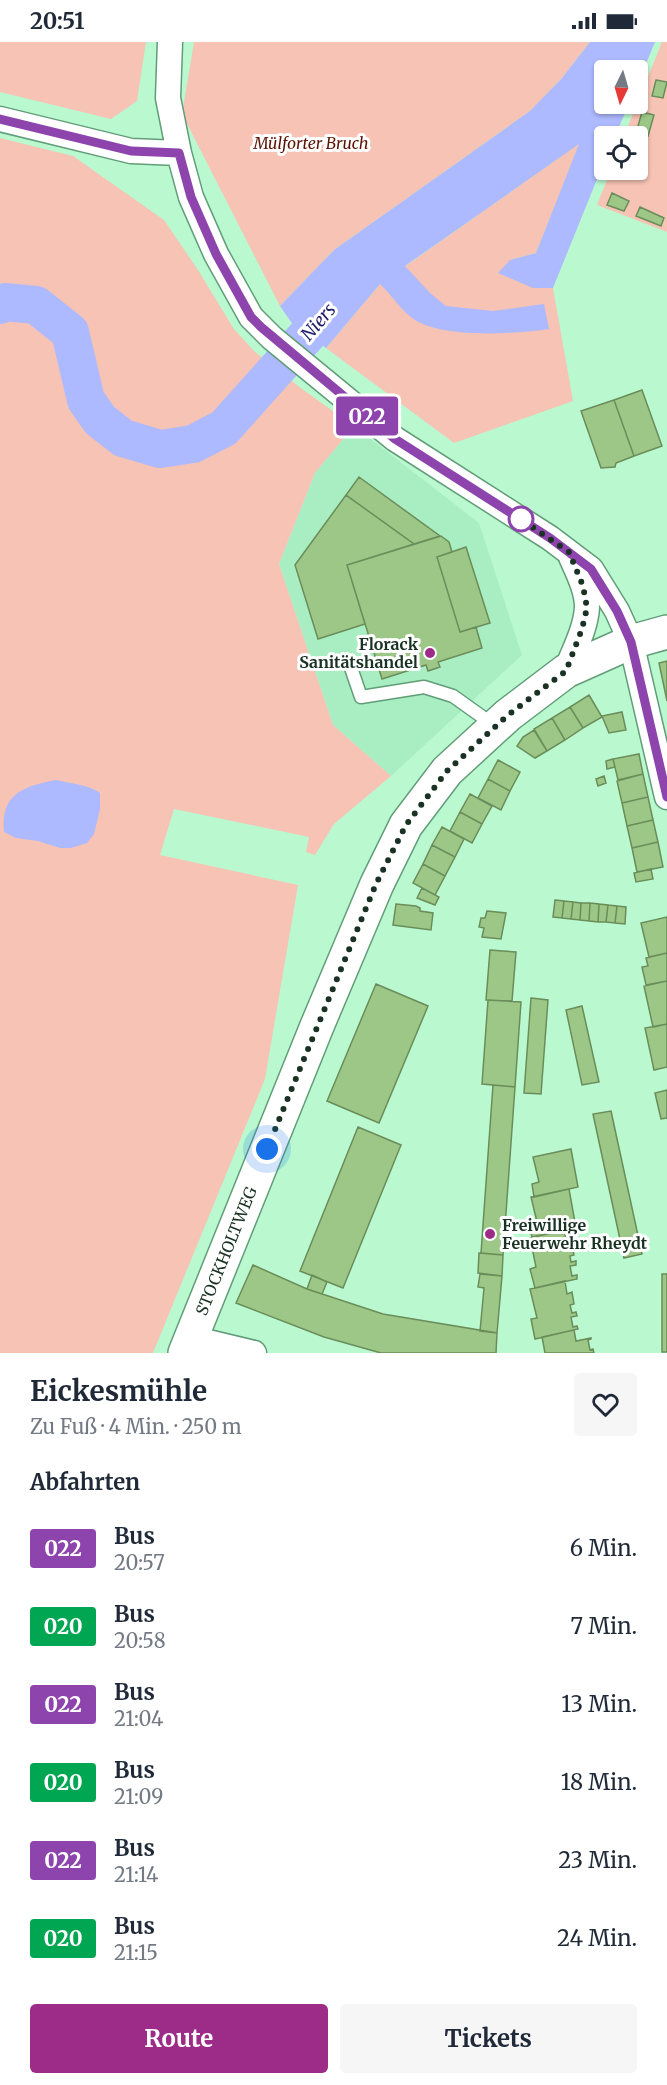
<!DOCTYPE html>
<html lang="de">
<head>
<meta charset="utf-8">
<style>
	body { margin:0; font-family:Merriweather,serif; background:#f6f6f7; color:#1f2937; height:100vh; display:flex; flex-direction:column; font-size:22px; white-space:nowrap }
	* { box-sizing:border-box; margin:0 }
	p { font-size:20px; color:#747a83 }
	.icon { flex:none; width:33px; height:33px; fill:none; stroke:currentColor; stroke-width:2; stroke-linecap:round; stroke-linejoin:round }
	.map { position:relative; height:1311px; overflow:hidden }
	.details { display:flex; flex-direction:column; background:#fff; flex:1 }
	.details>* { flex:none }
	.badge { padding:0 12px; border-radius:4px; font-size:21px; line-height:39px }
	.needle { width:39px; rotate:185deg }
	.fabs { position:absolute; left:594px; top:18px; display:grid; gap:12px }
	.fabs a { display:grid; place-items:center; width:54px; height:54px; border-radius:6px; background:#fff; box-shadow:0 2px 4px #0004; font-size:30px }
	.you { position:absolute; width:30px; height:30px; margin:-15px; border:4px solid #fff; border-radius:50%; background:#1a73e8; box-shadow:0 0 0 9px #1a73e833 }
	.map>.badge { position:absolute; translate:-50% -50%; box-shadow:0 0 0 3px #fff }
	h2 { padding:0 30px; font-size:22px; line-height:54px }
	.round { display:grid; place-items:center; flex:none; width:63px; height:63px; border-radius:6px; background:#f6f6f7 }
	.headline { display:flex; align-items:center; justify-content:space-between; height:102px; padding:0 30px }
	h1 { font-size:28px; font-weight:700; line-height:45px }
	.button { display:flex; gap:12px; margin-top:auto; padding:12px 30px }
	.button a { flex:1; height:69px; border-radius:6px; background:#9d2c89; color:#fff; font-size:24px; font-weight:700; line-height:69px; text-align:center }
	.button a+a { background:#f6f6f7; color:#1f2937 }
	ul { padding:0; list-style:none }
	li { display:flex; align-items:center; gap:18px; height:78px; padding:0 30px }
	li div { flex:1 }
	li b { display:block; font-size:22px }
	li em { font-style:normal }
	li .badge { min-width:66px; font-weight:700; text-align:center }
	.status { display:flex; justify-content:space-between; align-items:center; height:42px; padding:0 30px; background:#fff; direction:ltr }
	.status svg { height:16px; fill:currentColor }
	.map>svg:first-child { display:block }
	.built { fill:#a9eec2 }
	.green { fill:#f6c3b5 }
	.water { fill:#adbaff }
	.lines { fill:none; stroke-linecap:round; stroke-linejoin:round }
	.river { stroke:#adbaff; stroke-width:38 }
	.building { fill:#9cc787; stroke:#6a8d5a; stroke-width:1.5 }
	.lane-casing { stroke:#619d78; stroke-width:15 }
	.street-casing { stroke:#619d78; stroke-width:27 }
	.secondary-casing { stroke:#619d78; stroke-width:36 }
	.lane { stroke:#fff; stroke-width:12 }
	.street { stroke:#fff; stroke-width:24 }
	.secondary { stroke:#fff; stroke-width:33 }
	.line-casing { stroke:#fff; stroke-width:14 }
	.line { stroke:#8e44ad; stroke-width:9 }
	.walk { stroke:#193223; stroke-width:6; stroke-dasharray:0 10.8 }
	.stop-dot { fill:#fff; stroke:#8e44ad; stroke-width:3 }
	.poi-dot { fill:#9d2c89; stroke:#fff; stroke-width:2 }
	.labels { text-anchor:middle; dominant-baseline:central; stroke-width:6; stroke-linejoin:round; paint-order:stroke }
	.park-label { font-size:16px; font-style:italic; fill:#591402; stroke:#fff }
	.poi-label { font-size:16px; font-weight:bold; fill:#193223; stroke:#fff; text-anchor:end }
	.street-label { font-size:16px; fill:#193223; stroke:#fff }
	.water-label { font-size:18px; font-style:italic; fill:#211f6c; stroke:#fff }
</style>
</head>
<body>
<div class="status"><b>20:51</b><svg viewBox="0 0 49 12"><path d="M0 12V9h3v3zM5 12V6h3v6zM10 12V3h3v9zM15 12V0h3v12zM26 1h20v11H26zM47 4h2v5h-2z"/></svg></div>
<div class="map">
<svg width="667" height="1311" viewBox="0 0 667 1311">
	<rect width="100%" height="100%" fill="#baf9d0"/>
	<path class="built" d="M354,384l125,97 43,132 -131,121 -58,-51 -54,-161 36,-91z"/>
	<path class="green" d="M0,0h146l-9,59 -26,18 -111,-27z
		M194,0h396l-28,36 -32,33 -196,139 -54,56 -98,-192z
		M662,0h5v190l-70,-27 14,-35h27v-34h-14z
		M0,96l73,18 91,64 34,50 36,59 20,22 48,38 52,37 -39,47 -36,91 54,161 58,51 -57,48 -19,31 -9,-3 3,-15 -135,-28 -14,46 138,30 -33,194 -112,274h-153z
		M580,101l-44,110 -26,7 23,28h20l20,113 -119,42 -128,-95 54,-64z"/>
	<path class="water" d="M590,0h65l-17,41v-13h-34v34h25l-14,32h-11v26l-51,126h-20l-35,-15 12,-13 26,-7 43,-109 -174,122 25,27 16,13 47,5 51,-7 5,25c-34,5 -109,10 -137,-11 -12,-9 -21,-24 -32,-34l-54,64 -35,-26 -11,-16 54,-56 196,-139 32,-33z
		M56,738c16,4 31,4 44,13v16l-6,25 -7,9 -16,5h-11l-22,-7 -22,-3 -12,-6c-4,-39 21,-46 52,-52z"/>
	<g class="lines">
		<path class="river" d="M0,263l5,-3 31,3 34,27 16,68 14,20 23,18 37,11 33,-5 31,-16 118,-132"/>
	</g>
	<path class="building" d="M656,38l11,2 -4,16 -11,-2z
		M642,70l12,3 -6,21 -12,-3z
		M612,151l17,8 -5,10 -17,-6z
		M640,165l24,11 -3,8 -25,-10z
		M642,348l20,56 -28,10 -20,-56z
		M614,358l20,56 -18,7 -1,4 -14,1 -20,-57z
		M359,435l81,59 -26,8 -68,-49z
		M346,453l68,49 -67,21 18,59 -47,15 -23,-74z
		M441,494l8,6 3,10 -15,5 23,75 16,-5 6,21 -44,14 2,5 -12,4 -2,-6 -44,14 -35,-114z
		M466,505l24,76 -30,9 -23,-75z
		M667,619v40l-8,-38z
		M589,653l13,22 -19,11 -13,-21z
		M570,665l13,21 -18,12 -13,-22z
		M622,670l4,18 -17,3 -7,-17z
		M552,676l13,22 -18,11 -13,-22z
		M534,688l13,21 -12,7 -18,-12 6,-9z
		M639,712l4,20 -25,6 -5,-21z
		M613,717l2,8 -8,2 -1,-8z
		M498,718l22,12 -10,19 -22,-12z
		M643,732l5,23 -26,6 -5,-22z
		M604,734l2,7 -8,3 -2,-7z
		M488,737l22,12 -9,19 -23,-12z
		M470,752l22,12 -10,18 -22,-12z
		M648,755l5,23 -26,6 -5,-23z
		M460,770l22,12 -10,19 -22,-12z
		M653,778l5,22 -26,6 -5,-22z
		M442,785l22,12 -9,18 -23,-12z
		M658,800l5,25 -26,5 -5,-24z
		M432,803l23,12 -10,19 -22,-12z
		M423,822l22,12 -10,19 -22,-12z
		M651,827l2,10 -17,3 -2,-9z
		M422,846l17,9 -4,8 -18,-7z
		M555,858l9,1 -2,17 -9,-1z
		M564,859l9,1 -2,17 -9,-1z
		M573,860l8,1 -1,17 -9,-1z
		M581,861h9l-1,18 -9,-1z
		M590,861l9,1 -1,18 -9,-1z
		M396,862l20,2 4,2v3l13,2 -2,17 -38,-5z
		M599,862l9,1 -2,17h-8z
		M608,863l9,1 -2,17 -9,-1z
		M617,864l9,1 -1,17 -10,-1z
		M487,869l19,2 -5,26 -19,-2 2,-9 -5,-1 2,-9h4z
		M667,875v36l-18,4 -8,-34z
		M490,908l26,2 -4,49 -26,-1z
		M667,911v28l-21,4 -4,-18 6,-1 -2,-8z
		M667,939v43l-14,3 -9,-41z
		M376,942l52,22 -49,117 -52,-22z
		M531,956l17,2 -7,94 -17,-1z
		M488,958l33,2 -6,85 -33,-3z
		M582,964l17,76 -17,3 -16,-75z
		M667,982v43l-13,3 -9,-42z
		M493,1043l22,2 -12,168 -22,-2z
		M667,1048v28l-6,1 -6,-26z
		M611,1069l31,143 -18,4 -31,-144z
		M358,1085l43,18 -58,143 -43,-17z
		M571,1107l7,38 -44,10 -2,-13 7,-2 -6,-25z
		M569,1147l7,39 -44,9 -3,-13 8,-2 -6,-25z
		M564,1188l3,13 4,-1 3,13 -4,1 1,6 5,-1v4l-6,1 2,10 5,-1v4l-42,9 -5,-19 6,-2 -6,-29z
		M479,1211l24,2 -1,21 -24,-3z
		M253,1223l54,24 76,25 114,19 -1,20h-115l-57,-16 -88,-34z
		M480,1232l22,2 -5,57 -17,-2 4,-43 -6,-1z
		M662,1232h5v78h-5z
		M312,1233l15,7 -5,12 -15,-5z
		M565,1239l2,13 5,-2 2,12 -4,1 2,8 4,-1 1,4 -6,1 2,10 4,-1 1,3 -43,10 -4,-20 6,-1 -7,-29z
		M574,1288l2,11 15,-3v1l-3,1 2,10 3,-1 1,4h-49l-3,-16z"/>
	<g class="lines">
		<g class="lane-casing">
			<path id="lane" d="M350,623l11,32 63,-10 29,9 42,30"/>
		</g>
		<g class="street-casing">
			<path id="street" d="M170,0l-2,56 11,55 12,44 25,57 35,63 21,21 123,101 155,99 41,31 26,42 14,31 36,155
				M0,77l131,32 48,2
				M566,629c7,-19 20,-42 21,-64 0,-17 -9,-34 -16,-50
				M191,1296l63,15"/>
		</g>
		<g class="secondary-casing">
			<path id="secondary" d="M185,1311l132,-327 60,-142 29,-59 41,-54 61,-56 58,-44 65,-29 36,-10"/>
		</g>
		<use href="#lane" class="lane"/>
		<use href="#street" class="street"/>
		<use href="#secondary" class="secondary"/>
	</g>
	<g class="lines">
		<g class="line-casing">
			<path id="line" d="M0,77l131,32 48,2 12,44 25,57 35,63 10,10 134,112 155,99 41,31 26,42 14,31 36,155"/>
		</g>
		<use href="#line" class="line"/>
		<path class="walk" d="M267,1107l109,-265 30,-59 41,-54 61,-56 58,-44 16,-42 5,-21 -4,-22 -14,-34 -53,-36 5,3"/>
	</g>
	<circle class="stop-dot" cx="521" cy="477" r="12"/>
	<g class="poi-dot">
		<circle cx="430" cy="611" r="6"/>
		<circle cx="490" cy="1192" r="6"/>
	</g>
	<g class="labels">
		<g class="park-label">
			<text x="311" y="101">Mülforter Bruch</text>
		</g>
		<g class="poi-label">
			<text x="418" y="602">Florack<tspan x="418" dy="18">Sanitätshandel</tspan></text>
			<text x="502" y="1183" text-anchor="start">Freiwillige<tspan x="502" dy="18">Feuerwehr Rheydt</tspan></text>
		</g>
		<g class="street-label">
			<text transform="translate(226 1209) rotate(-68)">STOCKHOLTWEG</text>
		</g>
		<g class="water-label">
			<text transform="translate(318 280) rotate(-49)">Niers</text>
		</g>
	</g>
</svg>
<div class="fabs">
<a><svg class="needle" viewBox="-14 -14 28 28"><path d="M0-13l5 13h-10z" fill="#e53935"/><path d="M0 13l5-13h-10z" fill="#747a83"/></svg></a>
<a><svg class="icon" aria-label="locate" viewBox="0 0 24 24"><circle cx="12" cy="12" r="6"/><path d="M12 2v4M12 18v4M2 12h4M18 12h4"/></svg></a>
</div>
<div class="you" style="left:267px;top:1107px"></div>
<b class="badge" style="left:367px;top:374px;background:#8e44ad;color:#fff">022</b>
</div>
<section class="details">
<div class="headline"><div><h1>Eickesmühle</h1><p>Zu Fuß · 4 Min. · 250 m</p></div><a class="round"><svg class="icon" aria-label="heart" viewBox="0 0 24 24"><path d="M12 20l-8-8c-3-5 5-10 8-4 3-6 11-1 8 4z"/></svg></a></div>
<h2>Abfahrten</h2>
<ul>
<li><span class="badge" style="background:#8e44ad;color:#fff">022</span><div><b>Bus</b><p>20:57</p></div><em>6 Min.</em></li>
<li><span class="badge" style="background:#00a651;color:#fff">020</span><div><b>Bus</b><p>20:58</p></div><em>7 Min.</em></li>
<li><span class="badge" style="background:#8e44ad;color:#fff">022</span><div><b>Bus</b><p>21:04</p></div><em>13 Min.</em></li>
<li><span class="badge" style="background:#00a651;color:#fff">020</span><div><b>Bus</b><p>21:09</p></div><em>18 Min.</em></li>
<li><span class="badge" style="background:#8e44ad;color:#fff">022</span><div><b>Bus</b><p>21:14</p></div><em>23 Min.</em></li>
<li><span class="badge" style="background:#00a651;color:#fff">020</span><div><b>Bus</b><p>21:15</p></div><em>24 Min.</em></li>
</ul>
<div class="button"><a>Route</a><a>Tickets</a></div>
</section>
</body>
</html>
